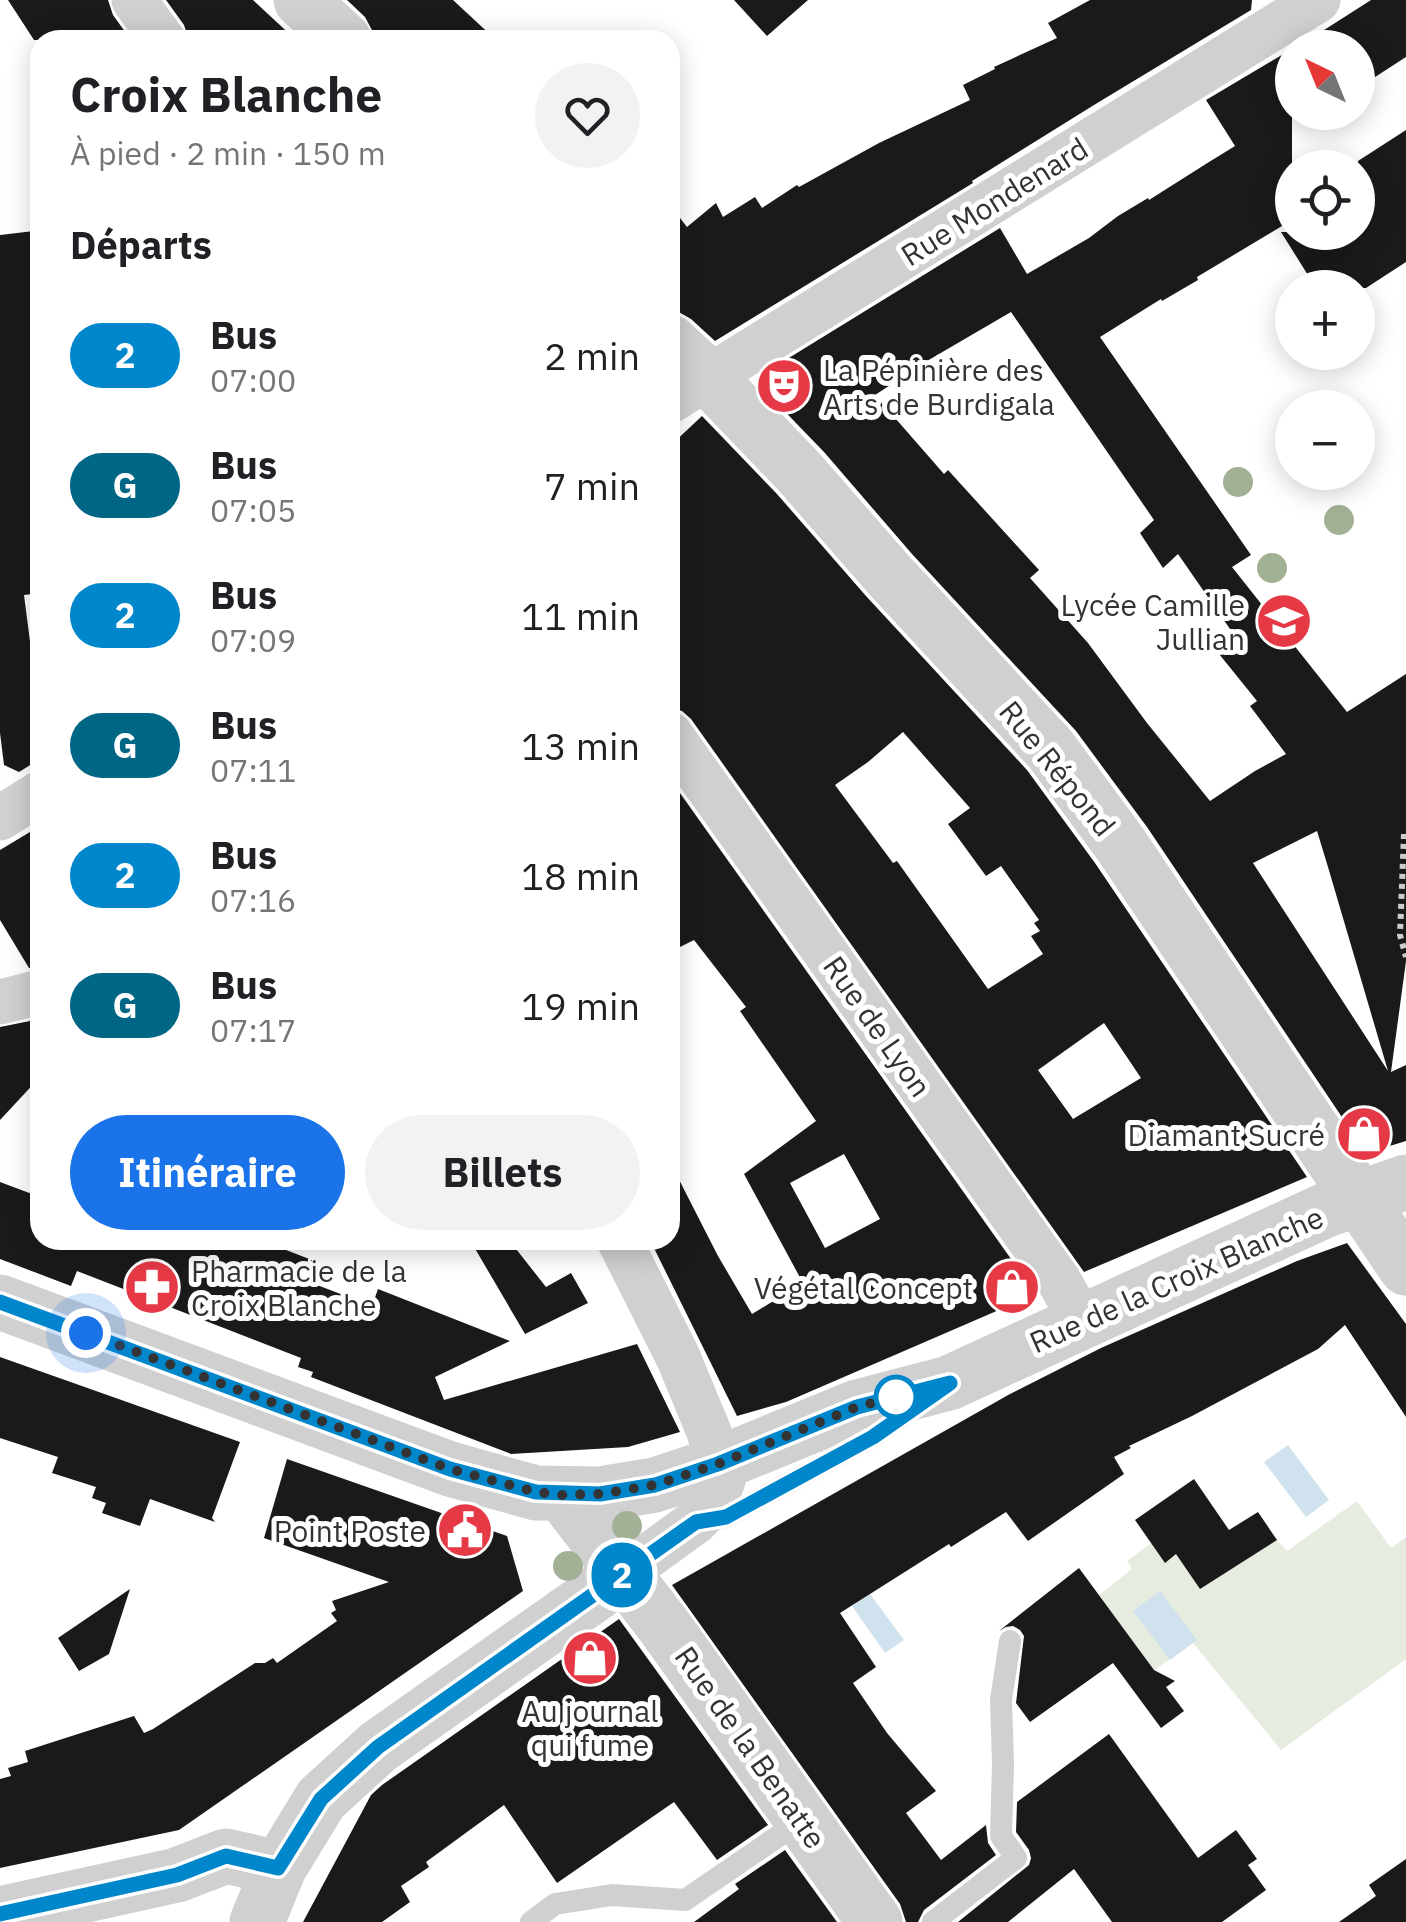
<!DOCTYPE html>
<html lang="fr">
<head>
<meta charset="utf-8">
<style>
	body { margin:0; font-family:"IBM Plex Sans",sans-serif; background:#f2f2f2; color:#202124; height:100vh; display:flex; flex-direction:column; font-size:38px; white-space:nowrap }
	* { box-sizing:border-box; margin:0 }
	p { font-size:32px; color:#757577 }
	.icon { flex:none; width:55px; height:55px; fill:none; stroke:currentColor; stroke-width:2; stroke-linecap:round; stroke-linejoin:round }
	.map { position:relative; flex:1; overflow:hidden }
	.drawer { position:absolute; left:30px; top:30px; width:650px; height:1220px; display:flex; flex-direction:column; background:#fff; border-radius:30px; box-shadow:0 5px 25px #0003 }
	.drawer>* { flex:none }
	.badge { padding:0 20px; border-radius:32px; font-size:35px; line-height:65px }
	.needle { width:65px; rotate:317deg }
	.buttons { position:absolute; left:1275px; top:30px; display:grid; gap:20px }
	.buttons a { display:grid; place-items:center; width:100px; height:100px; border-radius:50%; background:#fff; box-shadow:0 5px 25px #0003; font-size:50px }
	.you { position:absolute; width:50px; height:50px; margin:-25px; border:8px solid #fff; border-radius:50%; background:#1a73e8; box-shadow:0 0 0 15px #1a73e833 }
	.map>.badge { position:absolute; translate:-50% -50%; box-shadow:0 0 0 5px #fff }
	h2 { padding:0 40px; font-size:38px; line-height:90px }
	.round { display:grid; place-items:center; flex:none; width:105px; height:105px; border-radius:52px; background:#f2f2f2 }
	.overview { display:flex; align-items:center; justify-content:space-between; height:170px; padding:0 40px }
	h1 { font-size:48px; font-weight:800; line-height:75px }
	.cta { display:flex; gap:20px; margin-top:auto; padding:20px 40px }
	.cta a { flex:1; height:115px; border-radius:60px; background:#1a73e8; color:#fff; font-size:40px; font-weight:800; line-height:115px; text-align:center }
	.cta a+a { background:#f2f2f2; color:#202124 }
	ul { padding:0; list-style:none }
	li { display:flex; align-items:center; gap:30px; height:130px; padding:0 40px }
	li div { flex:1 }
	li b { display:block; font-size:38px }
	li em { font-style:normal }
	li .badge { min-width:110px; font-weight:700; text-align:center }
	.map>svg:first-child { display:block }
	.green { fill:#e6ecdf }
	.water { fill:#cfe2ee }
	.building { fill:#1a1a1a; fill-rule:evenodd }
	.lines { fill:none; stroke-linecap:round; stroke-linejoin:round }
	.path { stroke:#cdcdcd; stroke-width:6; stroke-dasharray:5 5; stroke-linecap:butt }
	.service { stroke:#d0d0d0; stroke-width:22 }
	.minor { stroke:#d0d0d0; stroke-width:45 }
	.tertiary { stroke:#d0d0d0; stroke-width:55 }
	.tree { fill:#a2b095 }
	.line-casing { stroke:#fff; stroke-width:22 }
	.line { stroke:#0086cb; stroke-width:15 }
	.walk { stroke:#333; stroke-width:10; stroke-dasharray:0 18 }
	.stop-dot { fill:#fff; stroke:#0086cb; stroke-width:5 }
	.labels { text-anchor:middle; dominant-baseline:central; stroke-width:10; stroke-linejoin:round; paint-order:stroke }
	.street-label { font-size:30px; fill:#333; stroke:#fff }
	.poi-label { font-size:30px; fill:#333; stroke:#fff; text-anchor:end }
</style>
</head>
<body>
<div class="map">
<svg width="1406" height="1922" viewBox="0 0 1406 1922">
	<rect width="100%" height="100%" fill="#fff"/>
	<path class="green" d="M1357,1501l34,47 15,-11v122l-125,91 -88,-107 -39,27 -55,-75 33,-26 -5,-8 35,-26 39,53 76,-48 10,11z"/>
	<path class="water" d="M1288,1445l41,55 -23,17 -42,-55z
		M1160,1591l37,49 -27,20 -37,-49z
		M870,1594l34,46 -19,13 -33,-47z"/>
	<path class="building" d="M8,0h100l5,15 18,25h-97z
		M166,0h87l43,40h-107l-5,-15z
		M347,0h106l43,40h-115l-7,-6 -9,-17z
		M734,0h74l-41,36z
		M1090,0h162l-1,10 -157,95 -122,76 1,2 -258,158 -24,-22 -21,-12v-102l17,22 29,-24 7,14 32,-20 7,11 35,-23 2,2 80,-44 91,-43 -7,-15 32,-16 -1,-2 63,-29 -9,-15z
		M1371,0h35v57l-48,31v-40h-62z
		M1292,49v171l-95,57 1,3 -36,21 -1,-2 -61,38 151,218 -19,12 115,145 59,-38v287l-15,111 15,-7v76l-26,8 -22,-8 -211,-314 -71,-96 -164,-177 -88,-102 -60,-62 2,-18 234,-144 27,46 62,-36 29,-22 30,-18 1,2 60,-38 26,-16 -29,-46zM1011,312l143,208 -14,13 23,35 15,-14 52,75 -19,15 46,57 -7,5 36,48 -31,17 -45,30 -63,-78 -59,-80 -58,-65 9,-8 -91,-100 -4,4 -69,-79 52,-34zM1317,831l11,36 60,204 -135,-208z
		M1406,130v132l-40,26h-50l-35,-56h77v-71z
		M34,231l6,43v319l-16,2 8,62 8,-1v103l-21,13 -15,-7 -4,-32v-498z
		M702,416l75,78 89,102 161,174 68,93 212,314 -223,95 -393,-553 -9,-8 -12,-3v-262zM903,732l67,76 -22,16 38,52 15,-10 38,54 -5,3 6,8 -9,5 12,18 -55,35 -91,-128 -4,2 -58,-78 33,-23zM1104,1023l37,55 -68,41 -35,-49z
		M670,779l366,515 -250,108 -49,14 -87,-176h20v-78l48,94 34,58 51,-31 -59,-109 72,-53 -76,-110 6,-4 -52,-67 -24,12zM844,1154l36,65 -55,29 -35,-65z
		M40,826v141l-11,1 -29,-48v-70z
		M40,1019v58l-40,43v-93z
		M0,1182l40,15v43h220l52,20 -8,20 68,26 6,-17 132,52 -75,36 9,23 193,-56 43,88 -52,15 -117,7 -200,-77 2,-5 -15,-5 3,-9 -224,-87 -6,15 -71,-27z
		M470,1240h39l37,47 25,-14 17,30 -63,31z
		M1347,1243l59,81v93l-61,-92 -27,24 -126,67 -63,30 2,2 -17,9 10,17 -96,67 -22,-29 -55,35 -2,-3 -109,69 36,54 -23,16 34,50 49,58 -30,22 35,47 45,-35 2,18 8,12 -72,55 -6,12h-12l-6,-18 -228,-319 338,-191 91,-46 196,-87z
		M0,1357l240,85 -28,76 3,4 -65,-23 -10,27 -38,-13 4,-10 -14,-5 4,-11 -44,-14 6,-16 -58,-19z
		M287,1459l220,77 16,55 -344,239 -179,38v-89l11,-3 -3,-8 20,-6 -3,-11 109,-35 10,17 9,-4 102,-66h10l8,-5 4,5 60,-42 -6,-8 5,-3 -4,-9 57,-19 -125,-44z
		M1194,1479l35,51 29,-18 19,28 -77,49 -24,-35 -11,9 -30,-43z
		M1079,1568l75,102 21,11 -9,6 18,24 -23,17 -48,-65 -83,59 -14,-19 8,-67 -4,-6 -7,-4 -7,1 -7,4z
		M130,1589l-21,65 -30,17 -21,-33z
		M619,1619l149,206 -51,35 -43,-58 -117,81 -53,-78 -78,57 3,5 -28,19 9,16 -28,20h-79l68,-127 11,-10z
		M1109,1734l89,124 38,-28 21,29 -9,6 18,25 -44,32h-110l-38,-53 -66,53h-50l71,-57 2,-7 -2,-8 -13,-18 1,-30z
		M785,1850l52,72h-143l45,-33 -4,-5z
		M1406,1859v63h-67l37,-26 -7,-11z"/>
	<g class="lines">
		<path class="path" d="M1404,834l-4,101 6,22"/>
		<path class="service" d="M709,1520l17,-3 147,-80 35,-25
			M531,1922l24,-18 57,-9 73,5 117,-80
			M933,1922l83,-64 -15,-22 2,-72 -2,-64 9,-59"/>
		<path class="minor" d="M134,0l29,40
			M670,401l648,-401
			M670,734l389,547 23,41
			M0,818l40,-25
			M0,1002l40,-10
			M619,1240l59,117 31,75 14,49 -9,22 -19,19 -70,51"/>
		<path class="tertiary" d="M301,0l43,40
			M670,342l38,35 92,96 89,102 162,175 70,95 285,423
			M0,1302l450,167 86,24 64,1 55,-9 63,-21 139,-57 92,-24 377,-173 80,-28
			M563,1495l101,131 211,296
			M0,1914l177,-39 49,-19 53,12
			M257,1922l22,-54 42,-69 57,-52 247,-174"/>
	</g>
	<g class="tree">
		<circle cx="1238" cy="482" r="15"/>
		<circle cx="1339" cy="520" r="15"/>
		<circle cx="1272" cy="568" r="15"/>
		<circle cx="627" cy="1526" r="15"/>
		<circle cx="568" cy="1566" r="15"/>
	</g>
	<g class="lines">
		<g class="line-casing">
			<path id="line" d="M0,1302l450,167 86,23 64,2 55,-9 63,-21 139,-57 93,-24 -77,54 -147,80 -30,5 -318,225 -57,52 -43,69 -52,-12 -49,19 -177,39"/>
		</g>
		<use href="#line" class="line"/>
		<path class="walk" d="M86,1333l364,136 86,23 27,3 37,-1 55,-9 63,-21 139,-57 39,-10"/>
	</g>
	<defs>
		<g id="theatre-disc" transform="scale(2.875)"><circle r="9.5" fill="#e63946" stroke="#fff"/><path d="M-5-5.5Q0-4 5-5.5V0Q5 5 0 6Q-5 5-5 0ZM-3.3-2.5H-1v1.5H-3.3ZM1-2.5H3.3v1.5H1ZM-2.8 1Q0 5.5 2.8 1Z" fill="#fff"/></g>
		<g id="school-disc" transform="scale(2.875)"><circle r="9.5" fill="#e63946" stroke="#fff"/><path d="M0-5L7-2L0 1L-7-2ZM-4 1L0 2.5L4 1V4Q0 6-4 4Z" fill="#fff"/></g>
		<g id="shop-disc" transform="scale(2.875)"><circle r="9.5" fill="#e63946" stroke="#fff"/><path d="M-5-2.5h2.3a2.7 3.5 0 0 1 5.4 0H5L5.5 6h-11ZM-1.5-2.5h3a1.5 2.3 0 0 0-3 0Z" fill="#fff"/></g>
		<g id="pharmacy-disc" transform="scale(2.875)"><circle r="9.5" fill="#e63946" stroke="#fff"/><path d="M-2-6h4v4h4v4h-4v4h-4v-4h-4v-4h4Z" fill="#fff"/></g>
		<g id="civic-disc" transform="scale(2.875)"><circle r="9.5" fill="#e63946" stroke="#fff"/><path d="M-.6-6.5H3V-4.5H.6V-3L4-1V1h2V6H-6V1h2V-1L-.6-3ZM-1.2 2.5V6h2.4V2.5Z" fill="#fff"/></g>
	</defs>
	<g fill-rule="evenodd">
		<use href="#theatre-disc" x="784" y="386"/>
		<use href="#school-disc" x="1284" y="621"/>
		<use href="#shop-disc" x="1364" y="1134"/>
		<use href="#pharmacy-disc" x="152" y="1287"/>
		<use href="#shop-disc" x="1012" y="1287"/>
		<use href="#civic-disc" x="465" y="1530"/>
		<use href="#shop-disc" x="590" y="1658"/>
	</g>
	<circle class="stop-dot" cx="896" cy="1397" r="20"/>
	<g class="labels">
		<g class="street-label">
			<text transform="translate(994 201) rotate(-32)">Rue Mondenard</text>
			<text transform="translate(1058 768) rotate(51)">Rue Répond</text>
			<text transform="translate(878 1026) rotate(55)">Rue de Lyon</text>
			<text transform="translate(1176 1279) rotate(-24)">Rue de la Croix Blanche</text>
			<text transform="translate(751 1747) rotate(55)">Rue de la Benatte</text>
		</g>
		<g class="poi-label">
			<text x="823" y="369" text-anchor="start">La Pépinière des<tspan x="823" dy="34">Arts de Burdigala</tspan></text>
			<text x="1245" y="604">Lycée Camille<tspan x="1245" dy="34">Jullian</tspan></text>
			<text x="1325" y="1134">Diamant Sucré</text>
			<text x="191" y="1270" text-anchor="start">Pharmacie de la<tspan x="191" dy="34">Croix Blanche</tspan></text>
			<text x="973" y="1287">Végétal Concept</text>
			<text x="426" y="1530">Point Poste</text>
			<text x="590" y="1710" text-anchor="middle">Au journal<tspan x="590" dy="34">qui fume</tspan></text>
		</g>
	</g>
</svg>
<div class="buttons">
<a><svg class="needle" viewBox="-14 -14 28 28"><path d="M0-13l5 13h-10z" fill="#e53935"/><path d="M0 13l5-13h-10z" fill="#757577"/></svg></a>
<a><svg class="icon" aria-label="locate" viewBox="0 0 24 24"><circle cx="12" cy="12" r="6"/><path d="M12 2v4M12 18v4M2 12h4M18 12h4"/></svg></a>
<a>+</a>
<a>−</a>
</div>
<div class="you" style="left:86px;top:1333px"></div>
<b class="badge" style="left:622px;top:1575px;background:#0086cb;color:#fff">2</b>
<section class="drawer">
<div class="overview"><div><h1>Croix Blanche</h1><p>À pied · 2 min · 150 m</p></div><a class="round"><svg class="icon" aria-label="heart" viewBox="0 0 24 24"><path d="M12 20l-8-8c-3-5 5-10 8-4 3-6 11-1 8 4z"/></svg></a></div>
<h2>Départs</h2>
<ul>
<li><span class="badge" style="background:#0086cb;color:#fff">2</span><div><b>Bus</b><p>07:00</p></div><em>2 min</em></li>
<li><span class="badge" style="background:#006685;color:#fff">G</span><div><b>Bus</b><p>07:05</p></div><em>7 min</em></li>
<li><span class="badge" style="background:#0086cb;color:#fff">2</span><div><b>Bus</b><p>07:09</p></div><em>11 min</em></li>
<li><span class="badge" style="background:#006685;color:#fff">G</span><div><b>Bus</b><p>07:11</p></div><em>13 min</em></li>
<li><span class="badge" style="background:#0086cb;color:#fff">2</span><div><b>Bus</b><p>07:16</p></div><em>18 min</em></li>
<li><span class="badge" style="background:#006685;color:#fff">G</span><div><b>Bus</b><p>07:17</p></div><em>19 min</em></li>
</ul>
<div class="cta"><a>Itinéraire</a><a>Billets</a></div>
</section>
</div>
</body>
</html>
